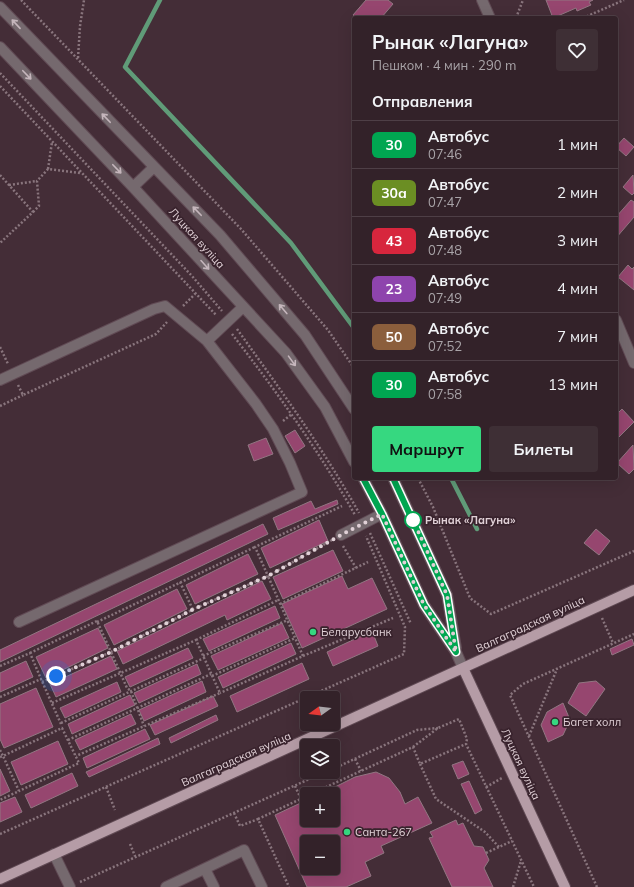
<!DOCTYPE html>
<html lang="ru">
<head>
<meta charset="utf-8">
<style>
	body { margin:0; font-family:Mulish,sans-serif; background:#3e2f35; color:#f1f3f6; height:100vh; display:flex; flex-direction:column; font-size:15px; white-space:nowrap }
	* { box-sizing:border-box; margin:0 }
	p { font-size:13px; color:#a9a4a8 }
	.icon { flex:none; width:22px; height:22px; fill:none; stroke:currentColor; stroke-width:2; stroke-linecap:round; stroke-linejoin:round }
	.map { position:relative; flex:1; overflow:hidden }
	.details { position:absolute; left:352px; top:16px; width:266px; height:464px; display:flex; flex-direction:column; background:#332229; border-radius:4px; box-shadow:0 4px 16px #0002,0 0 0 1px #4e3f46 }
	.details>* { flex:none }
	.badge { padding:0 8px; border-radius:6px; font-size:14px; line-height:26px }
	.needle { width:26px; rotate:255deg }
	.buttons { position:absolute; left:300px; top:691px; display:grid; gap:8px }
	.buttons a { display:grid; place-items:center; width:40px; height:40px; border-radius:4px; background:#332229; box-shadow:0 4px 16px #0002,0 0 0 1px #4e3f46; font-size:20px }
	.you { position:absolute; width:20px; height:20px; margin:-10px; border:3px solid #fff; border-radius:50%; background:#1a73e8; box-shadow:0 0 0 6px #1a73e833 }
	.map>.badge { position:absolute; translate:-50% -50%; box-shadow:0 0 0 2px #fff }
	h2 { padding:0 20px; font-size:15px; line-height:36px }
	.round { display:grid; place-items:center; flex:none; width:42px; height:42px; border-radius:4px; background:#3e2f35 }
	.overview { display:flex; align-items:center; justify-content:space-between; height:68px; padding:0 20px }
	h1 { font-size:19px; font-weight:700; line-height:30px }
	.action { display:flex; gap:8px; margin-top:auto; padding:8px 20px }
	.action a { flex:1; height:46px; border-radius:4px; background:#36d880; color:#111; font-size:16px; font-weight:700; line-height:46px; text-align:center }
	.action a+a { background:#3e2f35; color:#f1f3f6 }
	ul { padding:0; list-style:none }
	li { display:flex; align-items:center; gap:12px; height:48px; padding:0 20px; border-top:1px solid #4e3f46 }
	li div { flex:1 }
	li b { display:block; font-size:15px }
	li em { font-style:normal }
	li .badge { min-width:44px; font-weight:700; text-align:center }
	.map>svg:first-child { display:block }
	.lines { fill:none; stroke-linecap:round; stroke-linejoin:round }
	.stream { stroke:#609b78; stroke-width:4.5 }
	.building { fill:#96466f; stroke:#927682; fill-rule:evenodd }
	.minor-casing { stroke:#604a54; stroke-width:12 }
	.major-casing { stroke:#604a54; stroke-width:12 }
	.path { stroke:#89757d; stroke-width:2.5; stroke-dasharray:2 2; stroke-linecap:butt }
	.minor { stroke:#75696e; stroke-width:10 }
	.major { stroke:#b59ca6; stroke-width:10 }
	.oneway { stroke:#c5b6bc }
	.line-casing { stroke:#fff; stroke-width:9 }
	.line { stroke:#00a651; stroke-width:6 }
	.walk { stroke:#e0d0d6; stroke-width:4; stroke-dasharray:0 7.2 }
	.stop-dot { fill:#fff; stroke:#00a651; stroke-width:2 }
	.poi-dot { fill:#36d880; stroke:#39232d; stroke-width:1.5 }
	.labels { text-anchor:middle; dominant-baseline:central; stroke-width:3.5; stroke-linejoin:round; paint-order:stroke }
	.street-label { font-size:11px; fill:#e0d0d6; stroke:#39232d }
	.stop-label { font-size:11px; font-weight:bold; fill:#e0d0d6; stroke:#39232d; text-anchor:start }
	.poi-label { font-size:11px; fill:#e0d0d6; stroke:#39232d; text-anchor:start }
</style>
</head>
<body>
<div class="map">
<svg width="634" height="887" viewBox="0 0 634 887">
	<rect width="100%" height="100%" fill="#442d37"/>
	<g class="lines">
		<path class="stream" d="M160,0l-35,67 166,176 63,85
			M451,478l26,51"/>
	</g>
	<path class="building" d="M366,0h22l5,4 -12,14h-24l-4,-3z
		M546,0h47l-4,2 2,3 -14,6 -1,-3 -23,10z
		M624,138l10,9 -8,9 -10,-9z
		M633,175l1,18 -2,2 -9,-8z
		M631,200l3,2v15l-18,21v-21z
		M628,265l4,4 2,-2v23l-16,-13z
		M622,409l12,13 -18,18v-25z
		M295,430l10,16 -10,7 -10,-17z
		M266,438l7,16 -19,7 -6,-16z
		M633,445l1,24 -5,5 -12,-11z
		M337,500l1,4 -60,26 -5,-12 38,-17 4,8z
		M319,520l9,21 -58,27 -9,-20z
		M263,524l5,10 -268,128v-12z
		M596,529l14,12 -11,14 -15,-12z
		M333,550l10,21 -60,28 -10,-22z
		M248,554l10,20 -63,30 -9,-19z
		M342,576l6,13 24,-11 15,31 -85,39 -20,-44z
		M262,581l9,18 -44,21 -2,-5 -102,49 -6,-13z
		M177,589l10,20 -73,36 -10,-20z
		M275,606l5,12 -71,33 -6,-12z
		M282,623l7,15 -71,32 -7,-14z
		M98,628l10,20 -62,30 -10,-21z
		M372,631l6,15 -45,20 -6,-14z
		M632,639l2,6 -22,10 -2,-6z
		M291,643l5,11 -73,34 -5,-11z
		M188,648l5,10 -63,29 -5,-10z
		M111,656l6,13 -61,28 -6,-13z
		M26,661l7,16 -33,15v-19z
		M302,663l7,16 -72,33 -7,-16z
		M197,664l4,10 -62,29 -5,-10z
		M202,681l4,11 -62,29 -5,-11z
		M596,681l9,8 -19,27 -18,-13 11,-20z
		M117,682l4,10 -56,26 -5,-10z
		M36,688l17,39 -49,21 -4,-9v-35z
		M130,695l5,10 -63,29 -4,-10z
		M213,696l5,10 -63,29 -5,-10z
		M563,703l7,17 -7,15 -15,7 -7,-17 6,-13z
		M131,714l5,10 -56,26 -5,-10z
		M216,715l2,5 -47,23 -2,-5z
		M145,729l5,10 -63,29 -4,-10z
		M158,738l2,6 -71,33 -3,-5z
		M58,741l10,23 -47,21 -10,-23z
		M463,761l6,13 -11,5 -6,-14z
		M0,769l10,22 -10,5z
		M376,772l13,6 11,14 5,12 13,-7 14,26 -51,23 3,7 -19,9 6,14 -25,11h-39l-32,-72 32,-15v20h26v-26h-12l34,-17zM307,842h26v26h-26z
		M72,773l6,13 -47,22 -6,-13z
		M469,781l13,29 -7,4 -14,-30z
		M15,797l7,15 -22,10v-19z
		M456,820l2,5 5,-2 11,23 9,1 6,13 -5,8 9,19h-41l-23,-49 4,-1 -3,-5z"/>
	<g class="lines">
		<g class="minor-casing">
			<path id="minor" d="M482,0l8,18
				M0,7l220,228 85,100 49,74
				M0,47l133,140 153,166 39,54 29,55
				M133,187l21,-20
				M616,320l18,43
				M207,341l36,-34
				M0,380l154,-71 11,-3 42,35 49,63 17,25 17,34 12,29 -283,130
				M363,478l19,36 42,91 32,47 7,16
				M393,478l54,117 9,53
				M341,535l41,-21
				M54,854l16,33
				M205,869l9,18
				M166,887l78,-37 18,37"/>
		</g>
		<g class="major-casing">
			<path id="major" d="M463,668l102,219
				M0,879l634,-289"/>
		</g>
		<path class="path" d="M21,0l220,229 87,101 26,38
			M516,18l7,-18
			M583,18l41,-18
			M78,58l2,-32 4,-26
			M0,73l192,203 30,35
			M0,86l216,229
			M48,169l4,-27
			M0,175l33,37 -33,31
			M9,185l28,-4
			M33,212l6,-6 -2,-25 11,-12 32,4
			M183,306l12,-12
			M237,329c43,60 86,119 122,184
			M232,334c45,58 87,117 123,181
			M0,347l8,17
			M18,385l5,10 133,-61 11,-12
			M0,406l23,-11
			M283,421l9,-7
			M418,478l15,29 37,91 21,16 143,-63
			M370,533l41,91
			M332,540l-64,36 -13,-29 87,-41
			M343,546l13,22
			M180,582l13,28
			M280,604l88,-42
			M602,618l11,25
			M97,622l158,-75
			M196,640l82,-40
			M30,653l67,-32 14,31 83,-43 74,-33 35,80 -83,37
			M203,656l85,-36
			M303,656l90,-38
			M0,666l30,-13 11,26
			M212,676l83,-38
			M42,682l69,-30 16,36 4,3 13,35
			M0,697l41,-18 20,45
			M52,703l144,-63 24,53 -144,63
			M61,723l143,-65
			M529,736l28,-67
			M68,740l143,-66
			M413,747l25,-19 21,-9 8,20 -1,5 68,143
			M0,750l3,6 59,-28 17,35 -60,28
			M0,757l3,-1 16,35 -19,9
			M355,759l6,12
			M420,764l16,35 49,33 14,15
			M333,769l84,-39 21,-2
			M295,786l6,13
			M106,787l9,23
			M486,787l16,-9
			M311,794l102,-47 7,17 46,-20
			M234,813l6,13 18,-7 31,68
			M258,819l49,-23
			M0,834l404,-180 1,-27 -39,-91
			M130,844l5,12
			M486,853l26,-12
			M80,882l245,-110
			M513,887l8,-26
			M597,887l-87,-192 13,-11 111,-50"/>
		<use href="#minor" class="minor"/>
		<use href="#major" class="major"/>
	</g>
	<defs><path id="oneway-shaft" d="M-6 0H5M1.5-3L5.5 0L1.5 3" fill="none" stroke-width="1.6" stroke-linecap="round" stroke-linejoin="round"/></defs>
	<g class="oneway">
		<use href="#oneway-shaft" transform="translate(16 24) rotate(-133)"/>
		<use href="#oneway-shaft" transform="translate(27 75) rotate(46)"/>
		<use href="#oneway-shaft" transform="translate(106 118) rotate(-134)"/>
		<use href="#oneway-shaft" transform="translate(117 169) rotate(46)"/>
		<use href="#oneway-shaft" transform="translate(197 211) rotate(-134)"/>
		<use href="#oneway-shaft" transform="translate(205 265) rotate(48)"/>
		<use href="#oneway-shaft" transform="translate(283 309) rotate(-130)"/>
		<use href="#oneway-shaft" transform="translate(292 361) rotate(54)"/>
	</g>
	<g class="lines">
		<g class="line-casing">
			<path id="line" d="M363,478l19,36 42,91 32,47 -9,-57 -54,-117"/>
		</g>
		<use href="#line" class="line"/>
		<path class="walk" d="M56,676l55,-24 83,-43 74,-33 73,-41 41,-21 42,91 32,47 -9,-57 -34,-75"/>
	</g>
	<circle class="stop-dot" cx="413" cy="520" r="8"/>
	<g class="poi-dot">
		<circle cx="313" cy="632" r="4"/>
		<circle cx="555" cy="722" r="4"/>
		<circle cx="347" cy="832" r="4"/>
	</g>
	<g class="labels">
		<g class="street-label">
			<text transform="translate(197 238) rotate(48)">Луцкая вуліца</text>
			<text transform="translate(530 624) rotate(-25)">Валгаградская вуліца</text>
			<text transform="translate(236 759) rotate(-24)">Валгаградская вуліца</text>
			<text transform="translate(521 764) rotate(65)">Луцкая вуліца</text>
		</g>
		<g class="stop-label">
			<text x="425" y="520">Рынак «Лагуна»</text>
		</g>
		<g class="poi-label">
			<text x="321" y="632">Беларусбанк</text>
			<text x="563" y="722">Багет холл</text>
			<text x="355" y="832">Санта-267</text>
		</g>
	</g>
</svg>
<div class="buttons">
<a><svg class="needle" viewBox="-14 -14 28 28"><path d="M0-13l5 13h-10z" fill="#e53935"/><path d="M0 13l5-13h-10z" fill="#a9a4a8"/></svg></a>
<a><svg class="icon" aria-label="layers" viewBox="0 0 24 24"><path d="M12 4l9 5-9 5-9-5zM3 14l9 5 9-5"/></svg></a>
<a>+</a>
<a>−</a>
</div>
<div class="you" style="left:56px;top:676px"></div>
<section class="details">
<div class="overview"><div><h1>Рынак «Лагуна»</h1><p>Пешком · 4 мин · 290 m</p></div><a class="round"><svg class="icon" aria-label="heart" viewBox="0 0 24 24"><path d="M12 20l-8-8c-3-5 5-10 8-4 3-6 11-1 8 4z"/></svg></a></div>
<h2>Отправления</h2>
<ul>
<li><span class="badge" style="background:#00a651;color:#fff">30</span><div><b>Автобус</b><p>07:46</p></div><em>1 мин</em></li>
<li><span class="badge" style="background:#6b8e23;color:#fff">30а</span><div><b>Автобус</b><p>07:47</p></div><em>2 мин</em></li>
<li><span class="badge" style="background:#d7263d;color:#fff">43</span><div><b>Автобус</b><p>07:48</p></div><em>3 мин</em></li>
<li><span class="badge" style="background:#8e44ad;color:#fff">23</span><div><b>Автобус</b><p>07:49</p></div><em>4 мин</em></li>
<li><span class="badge" style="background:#8b5e3c;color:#fff">50</span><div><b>Автобус</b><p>07:52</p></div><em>7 мин</em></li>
<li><span class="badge" style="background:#00a651;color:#fff">30</span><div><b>Автобус</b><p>07:58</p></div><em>13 мин</em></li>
</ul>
<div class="action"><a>Маршрут</a><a>Билеты</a></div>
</section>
</div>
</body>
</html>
